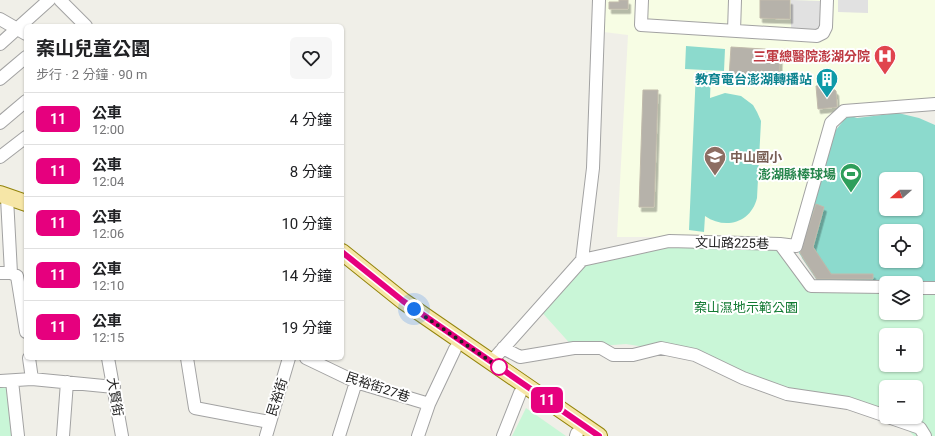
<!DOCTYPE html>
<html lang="zh-TW">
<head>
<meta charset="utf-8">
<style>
	body { margin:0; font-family:Roboto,"Noto Sans TC",sans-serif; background:#f6f6f6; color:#202124; height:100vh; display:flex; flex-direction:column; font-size:15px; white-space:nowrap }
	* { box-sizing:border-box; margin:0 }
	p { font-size:13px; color:#757577 }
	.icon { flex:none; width:22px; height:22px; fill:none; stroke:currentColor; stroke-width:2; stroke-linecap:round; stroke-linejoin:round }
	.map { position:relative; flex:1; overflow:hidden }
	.panel { position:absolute; left:24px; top:24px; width:320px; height:336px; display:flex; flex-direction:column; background:#fff; border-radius:6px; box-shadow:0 1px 3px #0004 }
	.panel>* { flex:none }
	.badge { padding:0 8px; border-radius:6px; font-size:14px; line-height:26px }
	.needle { width:26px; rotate:249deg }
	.fabs { position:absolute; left:879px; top:172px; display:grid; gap:8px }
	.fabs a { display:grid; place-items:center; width:44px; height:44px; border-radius:6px; background:#fff; box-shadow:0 1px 3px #0004; font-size:20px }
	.you { position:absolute; width:20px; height:20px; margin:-10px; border:3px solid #fff; border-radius:50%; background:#1a73e8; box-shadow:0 0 0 6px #1a73e833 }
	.map>.badge { position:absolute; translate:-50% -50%; box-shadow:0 0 0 2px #fff }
	.round { display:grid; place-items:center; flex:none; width:42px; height:42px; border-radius:6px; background:#f6f6f6 }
	.headline { display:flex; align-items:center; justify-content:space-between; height:68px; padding:0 12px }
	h1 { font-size:19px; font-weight:700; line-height:30px }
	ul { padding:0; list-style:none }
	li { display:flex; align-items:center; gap:12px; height:52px; padding:0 12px; border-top:1px solid #e0e0e0 }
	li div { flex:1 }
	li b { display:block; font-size:15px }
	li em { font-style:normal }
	li .badge { min-width:44px; font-weight:700; text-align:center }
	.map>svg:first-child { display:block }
	.education { fill:#f7fde4 }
	.park { fill:#c9f6d7; fill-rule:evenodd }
	.pitch { fill:#8cdacd; fill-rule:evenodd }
	.parking { fill:#e1e1e1 }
	.building { fill:#b6b2aa; stroke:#c1baab; filter:url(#shadow) }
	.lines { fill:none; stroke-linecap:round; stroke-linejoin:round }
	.minor-casing { stroke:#a2a2a2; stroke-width:14 }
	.major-casing { stroke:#93840a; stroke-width:18 }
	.minor { stroke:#fff; stroke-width:12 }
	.major { stroke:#f6e6a7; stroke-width:16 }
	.line-casing { stroke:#fff; stroke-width:9 }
	.line { stroke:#e6007e; stroke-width:6 }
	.walk { stroke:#212121; stroke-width:4; stroke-dasharray:0 7.2 }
	.stop-dot { fill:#fff; stroke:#e6007e; stroke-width:2 }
	.labels { text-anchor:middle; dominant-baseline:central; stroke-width:4; stroke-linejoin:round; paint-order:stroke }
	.health-label { font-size:13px; font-weight:bold; fill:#be3a42; stroke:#fff; text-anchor:end }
	.culture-label { font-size:13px; font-weight:bold; fill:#0d838f; stroke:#fff; text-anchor:end }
	.education-label { font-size:13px; font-weight:bold; fill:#785e54; stroke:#fff; text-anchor:start }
	.leisure-label { font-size:13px; font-weight:bold; fill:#27864d; stroke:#fff; text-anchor:end }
	.street-label { font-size:13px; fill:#212121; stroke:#fff }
	.park-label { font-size:13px; fill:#137a33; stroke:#fff }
</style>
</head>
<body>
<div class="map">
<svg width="935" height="436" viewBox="0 0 935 436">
	<defs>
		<filter id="shadow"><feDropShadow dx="2.5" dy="4.5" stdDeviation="0" flood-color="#0004"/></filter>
	</defs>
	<rect width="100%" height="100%" fill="#f0efe8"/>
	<path class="education" d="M606,0h329v99l-96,9 -11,8 -35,122 -7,4 -114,-5h-55l11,-202 -24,-3z"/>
	<path class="park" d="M669,241l111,3 31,42 75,6v21h30v-19l19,1v141h-21l-15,-15 -102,-26 -102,-40 -69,-11 -52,4 -36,-40 44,-48zM886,335h30v30h-30zM886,387h30v30h-30z
		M0,384h9l7,52h-16z
		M526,408l40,28h-54z"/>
	<path class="pitch" d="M686,46l39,3 -1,22 -39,-2z
		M696,71l15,1 -1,26 15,-5 16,3 12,9 4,7 4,9 -4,77c-6,25 -32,32 -52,18l-1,16 -15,-2z
		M898,113l21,5 16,7v159l-116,-1 -20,-30 36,-122 13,-16 9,3zM886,179h30v30h-30zM886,231h30v30h-30z"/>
	<path class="parking" d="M791,0l30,1v31l-30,-2z
		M838,0h30v13l-30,-1z"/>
	<path class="building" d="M619,0h9v9h-19v-7h10z
		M760,0h30v19l-30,-1z
		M731,47l49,3 -1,30 -50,-3z
		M828,85l8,6 1,16 -19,2 -2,-23z
		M643,90h15l-4,117h-15z
		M816,204l8,3 -11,40 18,27h42v5h-56l-17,-26z"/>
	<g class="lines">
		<g class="minor-casing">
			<path id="minor" d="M60,0l26,26
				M642,0l-1,25 176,11 6,-3 3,-6 1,-27
				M0,19l26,15
				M734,31l1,-31
				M0,44l49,-44
				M0,79l26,-22
				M0,123l26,-22
				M0,157l26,-20
				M7,198l4,75
				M780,244l16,2 35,-123 13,-12 91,-7
				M582,260l11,-92 6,-168
				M0,273h11l6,3 9,56
				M916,288h19
				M503,348l17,9 54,-9h27l12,7h20l28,-7 34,7 48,23 44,16 61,9 38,13
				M29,358l3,21
				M108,358l14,78
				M187,358l8,50 74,14
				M306,358l50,24 73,22
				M491,362l91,-102 87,-19 111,3 31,42 75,1
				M0,381l32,-2 82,8
				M12,381l6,55
				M888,417l32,11 5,8
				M63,436l4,-54
				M266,436l23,-78
				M339,436l17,-54
				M418,436l11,-32 26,-55
				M503,436l17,-43 6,-8
				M576,436l1,-3"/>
		</g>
		<g class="major-casing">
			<path id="major" d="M0,194l26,9
				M342,252l61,49 196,135"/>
		</g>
		<use href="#minor" class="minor"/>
		<use href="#major" class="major"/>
	</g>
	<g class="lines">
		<g class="line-casing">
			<path id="line" d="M342,252l61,49 196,135"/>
		</g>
		<use href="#line" class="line"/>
		<path class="walk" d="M414,309l89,61 -4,-3"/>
	</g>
	<defs>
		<g id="hospital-pin" transform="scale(1.15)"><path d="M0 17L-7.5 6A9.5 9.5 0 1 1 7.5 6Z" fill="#e0444e" stroke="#fff"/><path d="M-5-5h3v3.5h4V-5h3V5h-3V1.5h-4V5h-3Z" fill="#fff"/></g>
		<g id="building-pin" transform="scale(1.15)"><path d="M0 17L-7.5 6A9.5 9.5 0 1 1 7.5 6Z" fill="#0f9aa8" stroke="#fff"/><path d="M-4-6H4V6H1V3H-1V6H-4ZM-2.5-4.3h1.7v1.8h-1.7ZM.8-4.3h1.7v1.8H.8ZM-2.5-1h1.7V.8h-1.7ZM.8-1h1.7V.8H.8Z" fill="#fff"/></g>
		<g id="school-pin" transform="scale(1.15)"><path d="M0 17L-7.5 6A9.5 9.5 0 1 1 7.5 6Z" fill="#8d6e63" stroke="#fff"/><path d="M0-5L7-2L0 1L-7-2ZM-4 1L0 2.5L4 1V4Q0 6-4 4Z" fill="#fff"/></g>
		<g id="stadium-pin" transform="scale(1.15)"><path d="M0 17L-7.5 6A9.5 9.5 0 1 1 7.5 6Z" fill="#2e9e5b" stroke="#fff"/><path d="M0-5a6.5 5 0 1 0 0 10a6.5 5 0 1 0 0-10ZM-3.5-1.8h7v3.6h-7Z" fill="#fff"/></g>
	</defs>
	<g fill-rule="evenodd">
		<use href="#hospital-pin" x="885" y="56"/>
		<use href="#building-pin" x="827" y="79"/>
		<use href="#school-pin" x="715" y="157"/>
		<use href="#stadium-pin" x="851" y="174"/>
	</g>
	<circle class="stop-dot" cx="499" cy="367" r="8"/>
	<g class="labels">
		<g class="health-label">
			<text x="870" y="56">三軍總醫院澎湖分院</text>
		</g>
		<g class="culture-label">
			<text x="812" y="79">教育電台澎湖轉播站</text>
		</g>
		<g class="education-label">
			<text x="730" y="157">中山國小</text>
		</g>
		<g class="leisure-label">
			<text x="836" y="174">澎湖縣棒球場</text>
		</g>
		<g class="street-label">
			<text transform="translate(732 243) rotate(1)">文山路225巷</text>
			<text transform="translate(378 387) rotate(19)">民裕街27巷</text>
			<text transform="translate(115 397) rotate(80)">大賢街</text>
			<text transform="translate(277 397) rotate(-72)">民裕街</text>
		</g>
		<g class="park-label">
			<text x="746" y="307">案山濕地示範公園</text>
		</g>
	</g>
</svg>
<div class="fabs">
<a><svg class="needle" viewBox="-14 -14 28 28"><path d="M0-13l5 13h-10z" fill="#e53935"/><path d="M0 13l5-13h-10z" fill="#757577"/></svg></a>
<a><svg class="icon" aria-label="locate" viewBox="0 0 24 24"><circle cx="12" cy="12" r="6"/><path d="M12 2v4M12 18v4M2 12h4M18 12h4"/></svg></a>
<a><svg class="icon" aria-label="layers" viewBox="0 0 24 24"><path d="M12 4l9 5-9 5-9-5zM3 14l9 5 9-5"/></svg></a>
<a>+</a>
<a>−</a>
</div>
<div class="you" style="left:414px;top:309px"></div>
<b class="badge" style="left:547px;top:400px;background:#e6007e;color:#fff">11</b>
<section class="panel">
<div class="headline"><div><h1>案山兒童公園</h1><p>步行 · 2 分鐘 · 90 m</p></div><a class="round"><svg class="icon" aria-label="heart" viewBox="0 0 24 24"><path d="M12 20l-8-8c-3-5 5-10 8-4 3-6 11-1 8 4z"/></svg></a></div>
<ul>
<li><span class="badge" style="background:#e6007e;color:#fff">11</span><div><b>公車</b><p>12:00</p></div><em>4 分鐘</em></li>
<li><span class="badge" style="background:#e6007e;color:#fff">11</span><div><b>公車</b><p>12:04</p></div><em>8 分鐘</em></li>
<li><span class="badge" style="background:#e6007e;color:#fff">11</span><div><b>公車</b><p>12:06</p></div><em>10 分鐘</em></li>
<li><span class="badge" style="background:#e6007e;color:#fff">11</span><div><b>公車</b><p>12:10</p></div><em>14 分鐘</em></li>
<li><span class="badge" style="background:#e6007e;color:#fff">11</span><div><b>公車</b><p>12:15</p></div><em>19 分鐘</em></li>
</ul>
</section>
</div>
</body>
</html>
